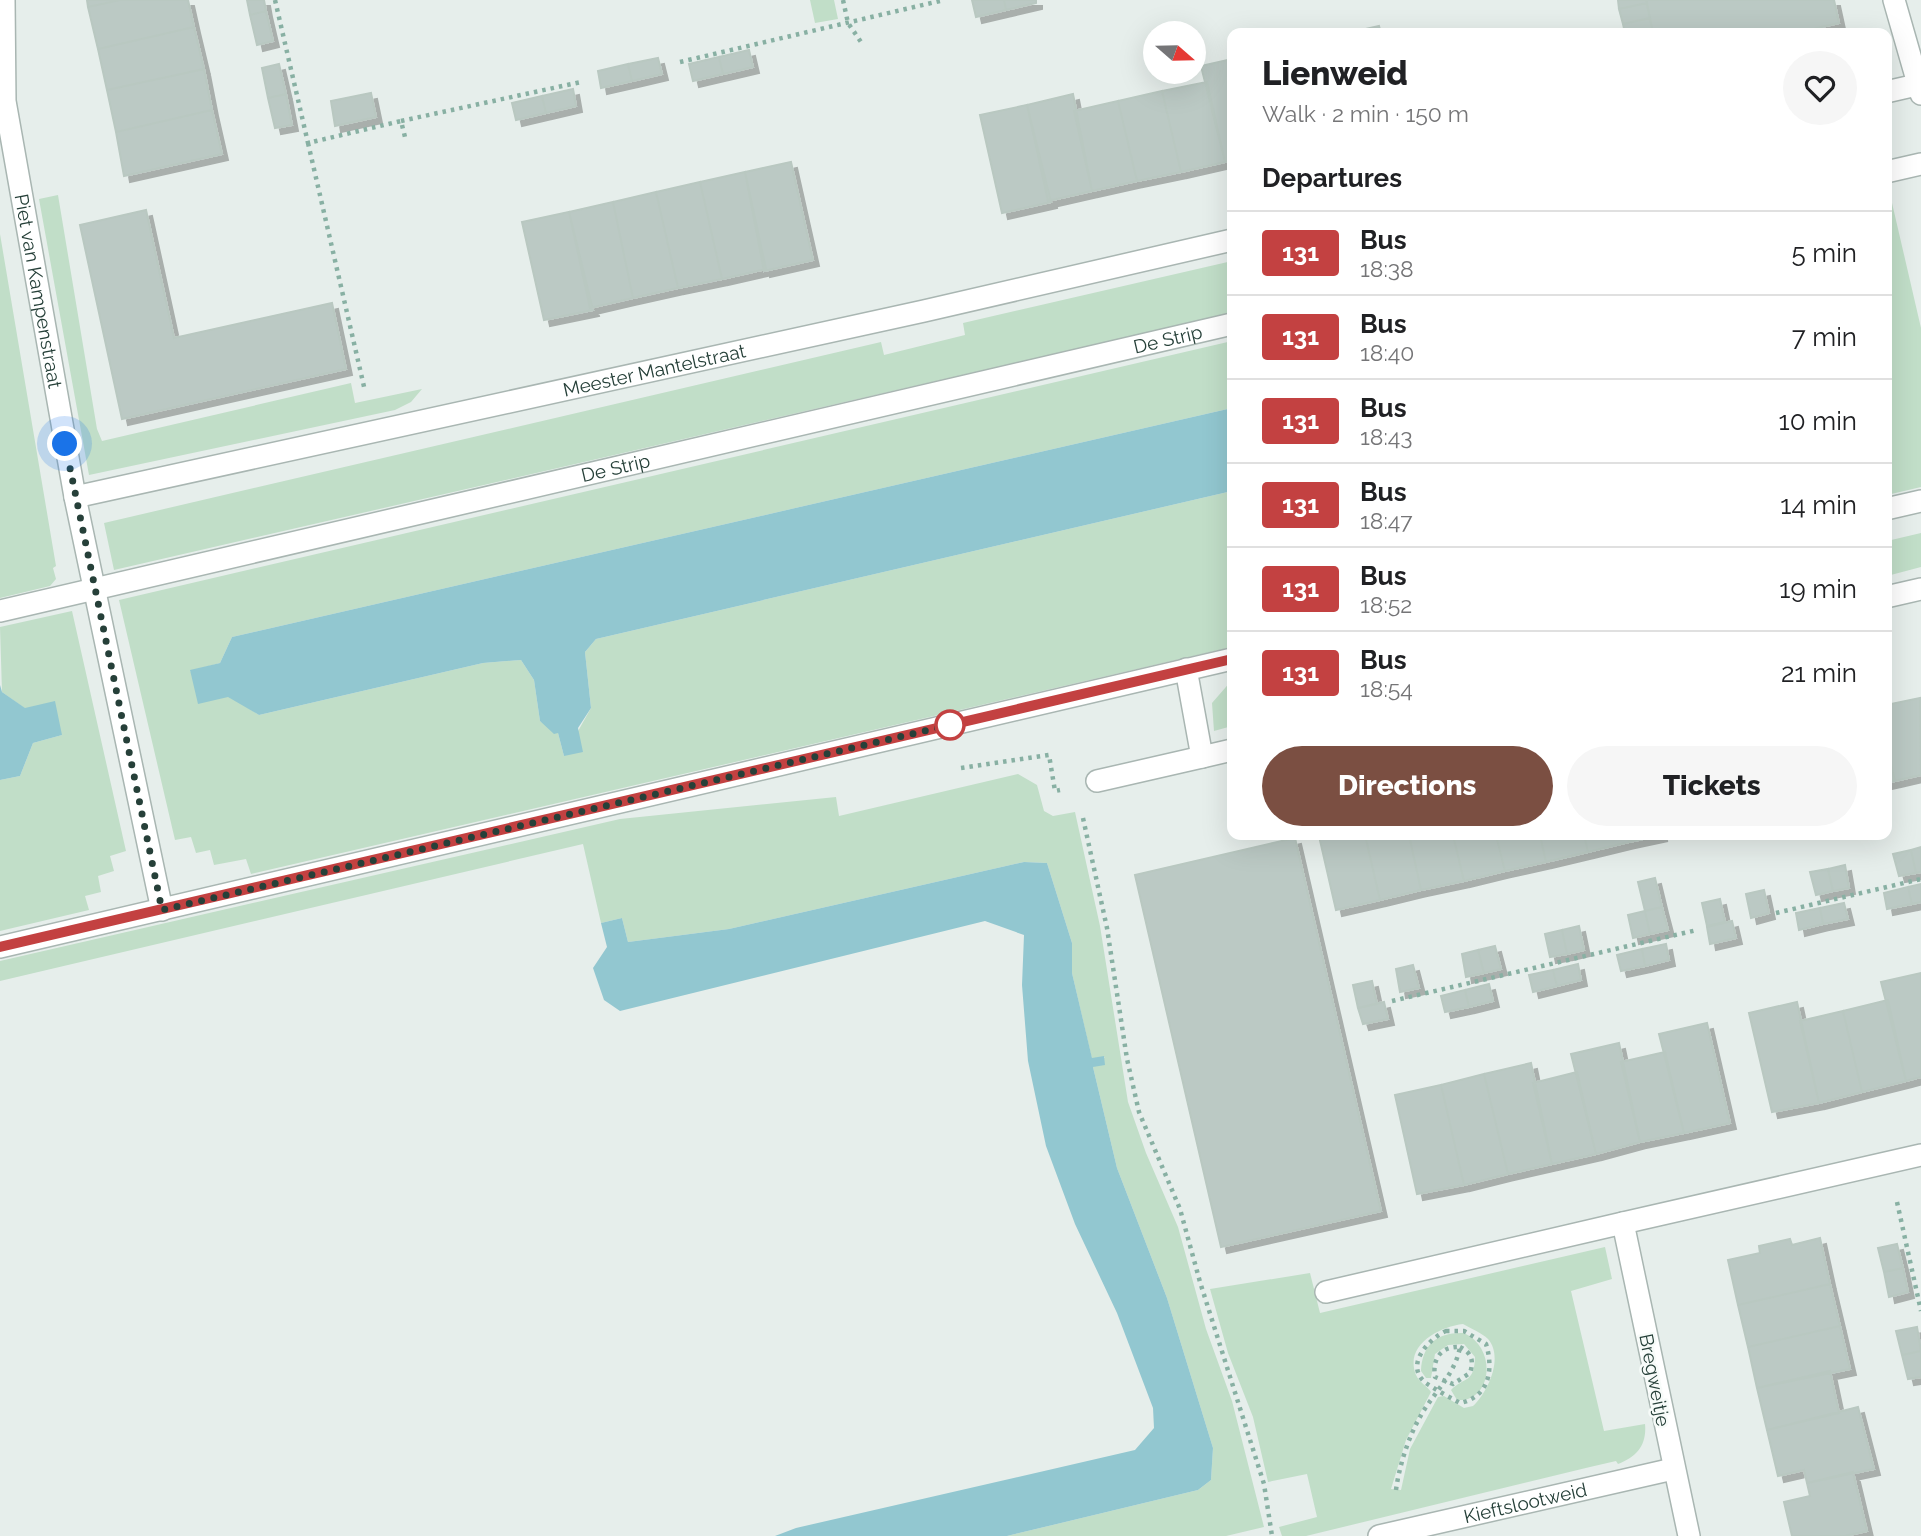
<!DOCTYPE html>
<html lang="en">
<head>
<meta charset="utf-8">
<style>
	body { margin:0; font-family:Raleway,sans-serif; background:#f6f6f6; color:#202124; height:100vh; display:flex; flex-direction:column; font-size:26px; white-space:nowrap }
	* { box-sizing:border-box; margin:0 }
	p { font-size:23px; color:#757577 }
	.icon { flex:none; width:38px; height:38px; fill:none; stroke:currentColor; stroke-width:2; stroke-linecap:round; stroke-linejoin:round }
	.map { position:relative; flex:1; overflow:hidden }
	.side { position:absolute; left:1227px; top:28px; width:665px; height:812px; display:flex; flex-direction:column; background:#fff; border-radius:14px; box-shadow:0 7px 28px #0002 }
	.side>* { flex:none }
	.badge { padding:0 14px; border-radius:5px; font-size:24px; line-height:46px }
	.needle { width:46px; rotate:110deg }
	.tools { position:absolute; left:1143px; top:21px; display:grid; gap:14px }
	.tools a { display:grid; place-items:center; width:63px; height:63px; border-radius:50%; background:#fff; box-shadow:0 7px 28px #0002; font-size:35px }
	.you { position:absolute; width:35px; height:35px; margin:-18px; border:5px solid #fff; border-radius:50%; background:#1a73e8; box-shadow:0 0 0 10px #1a73e833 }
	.map>.badge { position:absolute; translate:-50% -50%; box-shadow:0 0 0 4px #fff }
	h2 { padding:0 35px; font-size:26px; line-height:63px }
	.round { display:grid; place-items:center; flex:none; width:74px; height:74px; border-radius:37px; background:#f6f6f6 }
	.summary { display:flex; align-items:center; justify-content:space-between; height:119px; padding:0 35px }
	h1 { font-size:33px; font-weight:800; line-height:52px }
	.button { display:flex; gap:14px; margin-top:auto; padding:14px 35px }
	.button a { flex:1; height:80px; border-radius:42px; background:#7b4f42; color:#fff; font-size:28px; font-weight:800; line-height:80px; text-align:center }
	.button a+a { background:#f6f6f6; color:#202124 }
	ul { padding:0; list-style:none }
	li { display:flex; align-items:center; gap:21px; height:84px; padding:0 35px; border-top:2px solid #e0e0e0 }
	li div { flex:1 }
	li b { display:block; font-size:26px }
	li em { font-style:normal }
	li .badge { min-width:77px; font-weight:700; text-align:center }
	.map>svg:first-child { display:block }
	.green { fill:#c1dec8; fill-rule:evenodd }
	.water { fill:#92c7d0 }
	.building { fill:#bbc9c4; stroke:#b9c8c1; stroke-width:2; filter:url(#shadow) }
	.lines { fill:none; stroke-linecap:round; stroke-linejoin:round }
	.minor-casing { stroke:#a9b6b2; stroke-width:24 }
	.tertiary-casing { stroke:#a9b6b2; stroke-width:24 }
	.path { stroke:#88b0a3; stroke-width:4.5; stroke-dasharray:3.5 5; stroke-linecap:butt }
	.minor { stroke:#fff; stroke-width:21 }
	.tertiary { stroke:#fff; stroke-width:21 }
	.line-casing { stroke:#fff; stroke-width:16 }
	.line { stroke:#c34141; stroke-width:10 }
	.walk { stroke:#264039; stroke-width:7; stroke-dasharray:0 12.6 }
	.stop-dot { fill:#fff; stroke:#c34141; stroke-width:3.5 }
	.labels { text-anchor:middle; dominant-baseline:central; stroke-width:5; stroke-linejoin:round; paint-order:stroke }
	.street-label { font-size:19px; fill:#264039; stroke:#f7fbf9 }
</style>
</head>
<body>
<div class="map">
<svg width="1921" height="1536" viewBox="0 0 1921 1536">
	<defs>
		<filter id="shadow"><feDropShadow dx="6" dy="6" stdDeviation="0" flood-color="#0004"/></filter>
	</defs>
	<rect width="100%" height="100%" fill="#e6eeeb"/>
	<path class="green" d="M810,0h24l4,19 -23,4z
		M1889,190l32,138v159l-34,8 -1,-182 6,-2 -6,-31v-89z
		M58,195l39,234 5,12 249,-58 4,20 67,-14 -11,13 -16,8 -306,65 -50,-276z
		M0,234l56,332 -3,2 3,11 -6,7 -50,12z
		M1232,261v52l-1118,257 -10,-47 777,-181 3,13 81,-20 -2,-12z
		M1232,341v67l-1000,229 -12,26 -30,8 69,44 224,-52 38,-3 13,20 6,41 18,12 6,23 27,-48 -6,-56 11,-13 636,-148v156l-981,227 -5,-15 -32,6 -4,-15 -14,3 -5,-16 -16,3 -56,-240z
		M1921,533v34l-34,9v-35z
		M72,611l54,240 -16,5 4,15 -16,5 3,16 -16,4 4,14 -89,21v-151l20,-4 13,-33 29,-8 -60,-43 -2,-65z
		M1232,680v46l-18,5 -2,-28z
		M1018,774l19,11 7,26 9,5 22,-4 25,114 28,176 18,51 32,74 28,102 26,72 32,126 -38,9h-219l191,-46 13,-10 2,-32 -46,-150 -50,-130 -24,-101 12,-10 -13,2 -20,-86v-30l-25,-80 -23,-1 -295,67 -101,13 -6,-24 -21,5 -18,-79 -583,137v-20l620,-142 216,-22 3,19z
		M1605,1247l7,32 -41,12 33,140 41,-7c2,21 -8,33 -27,40l-2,-3 -26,6 -284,69h-24l-3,-9 38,-10 -10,-43 -39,8 -15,-65 -25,-64 -18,-64 100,-16 10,40zM1463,1324c7,4 19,9 25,15 16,18 0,53 -15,67l-9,2 -20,-12 -6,1 -28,52 -9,41 -10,-1 15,-49 25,-48c-4,-6 -12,-10 -15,-17 -12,-30 23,-48 47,-51z
		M1464,1333c34,15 28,70 -7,67l-6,-10c14,-14 23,-6 24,-33l-11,-13 -16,1 -13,9 -4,24h-5l-5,-7c1,-27 17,-39 43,-38z"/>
	<path class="water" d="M1232,408v83l-636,148 -11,13 6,56 -13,20 5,24 -19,4 -6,-23 -4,1 -14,-13 -6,-41 -13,-20 -38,3 -224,52 -31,-18 -30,7 -8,-34 30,-7 12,-26z
		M0,685l2,7 23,16 30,-7 7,34 -29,8 -13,33 -20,4z
		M1024,862l23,1 25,80v30l20,85 12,-2 1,9 -12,2 24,101 50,130 46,150 -2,32 -13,10 -191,46h-232l21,-8 339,-78 19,-22 -1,-20 -36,-95 -42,-89 -29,-78 -18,-85 -6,-76 2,-50 -39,-14 -365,90 -16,-11 -11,-32 14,-21 -6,-24 21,-5 6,24 101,-13z"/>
	<path class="building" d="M87,0h33l-32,7z
		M120,0h68l6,27 -96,22 -10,-42z
		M247,0h17l2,11 -16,4z
		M972,0h32l2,10 -30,7z
		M1004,0h32v3l-30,7z
		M1618,0h28l1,3 -28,6z
		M1646,0h188l5,23 -43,10h-143z
		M1647,3l3,15 -27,6 -4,-15z
		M266,11l7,30 -16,4 -7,-30z
		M1650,18l3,15h-28l-2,-9z
		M1379,26l2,7h-33z
		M194,27l10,42 -97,21 -9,-41z
		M749,50l4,17 -30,7 -4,-17z
		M719,57l4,17 -30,7 -4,-17z
		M658,58l4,16 -30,7 -4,-17z
		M1232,59v101l-7,2 -24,-96z
		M279,64l7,30 -18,4 -6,-30z
		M628,64l4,17 -31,7 -3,-17z
		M204,69l8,41 -96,22 -9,-42z
		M1207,82l18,80 -44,10 -19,-81z
		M573,89l3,17 -30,7 -4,-17z
		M1162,91l19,81 -44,9 -19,-80z
		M371,93l5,24 -41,9 -4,-25z
		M286,94l6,31 -17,3 -7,-30z
		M1073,94l19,97 -44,10 -21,-96z
		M542,96l4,17 -30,7 -4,-17z
		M1118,101l19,80 -45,10 -18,-80z
		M1027,105l24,97 -49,11 -22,-98z
		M212,110l10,44 -98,22 -8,-44z
		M791,162l22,98 -49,11 -19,-99z
		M745,172l21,97 -44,10 -22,-97z
		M700,182l22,97 -44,9 -22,-96z
		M656,192l22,96 -45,10 -20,-96z
		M613,202l20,96 -43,10 -21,-96z
		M146,210l28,128 158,-35 14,66 -224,50 -42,-194z
		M569,212l24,98 -49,10 -22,-98z
		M1920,698l1,77 -26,6 -9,-38v-38z
		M1886,743l9,38 -9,2z
		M1326,835h39l15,65 -44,10 -17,-74z
		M1365,835h44l12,55 -41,10z
		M1409,835h44l11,46 -43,9z
		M1453,835h43l9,36 -41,10z
		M1496,835h44l6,27 -41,9z
		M1540,835h44l4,17 -42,10z
		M1584,835h43l2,7 -41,10z
		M1627,835h35l-33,7z
		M1295,838l86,373 -160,36 -86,-372z
		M1921,847v25l-5,1 -5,-23z
		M1911,850l5,23 -17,3 -6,-22z
		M1845,865l4,23 -16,3 -5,-22z
		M1828,869l5,22 -17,4 -6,-23z
		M1655,878l7,29 -17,4 -7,-29z
		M1921,884v18l-9,2 -4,-17z
		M1908,887l4,17 -25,5 -3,-16z
		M1764,890l5,23 -18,5 -5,-24z
		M1720,899l5,23 -18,4 -5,-23z
		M1844,903l4,16 -25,5 -3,-16z
		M1662,907l6,23 -18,4 -5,-23z
		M1820,908l3,16 -24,6 -3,-17z
		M1645,911l5,23 -17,4 -5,-23z
		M1732,921l4,17 -26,6 -3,-17z
		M1579,926l5,24 -17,4 -5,-24z
		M1562,930l5,24 -17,3 -5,-23z
		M1666,944l3,16 -24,6 -3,-17z
		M1495,946l6,23 -17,4 -6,-23z
		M1642,949l3,17 -24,5 -4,-16z
		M1478,950l6,23 -18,4 -4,-23z
		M1578,964l3,16 -24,6 -4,-16z
		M1413,965l6,23 -19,4 -4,-23z
		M1553,970l4,16 -24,6 -4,-17z
		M1921,973v104l-15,4 -25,-99z
		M1372,981l5,23 -19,4 -5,-23z
		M1489,984l4,17 -24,6 -4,-17z
		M1465,990l4,17 -24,5 -4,-16z
		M1888,1000l18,81 -44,11 -19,-81z
		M1384,1002l4,17 -25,5 -5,-16z
		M1797,1002l22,101 -47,9 -23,-99z
		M1843,1011l19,81 -43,11 -19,-82z
		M1707,1023l23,100 -46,10 -25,-99z
		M1619,1043l21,99 -44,12 -25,-100z
		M1665,1052l19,81 -44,9 -19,-80z
		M1531,1063l21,101 -44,10 -24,-100z
		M1577,1072l19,82 -44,10 -19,-81z
		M1484,1074l24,100 -44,11 -23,-100z
		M1441,1085l23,100 -47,9 -22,-99z
		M1820,1238l10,46 -92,21 -10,-45 32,-7 -1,-7 31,-7 2,6z
		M1897,1244l6,24 -19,4 -6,-24z
		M1903,1268l5,24 -19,5 -5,-25z
		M1830,1284l10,42 -92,21 -10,-42z
		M1840,1326l10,43 -93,19 -9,-41z
		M1917,1327l4,24 -19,4 -6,-24z
		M1921,1351v26l-13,2 -6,-24z
		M1830,1371l9,42 -72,17 -10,-42z
		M1858,1407l16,62 -67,14 -3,-13 -26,6 -11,-46z
		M1853,1472l14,59 -22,5h-53l-8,-34 26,-6 -3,-13z"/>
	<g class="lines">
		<g class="minor-casing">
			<g id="minor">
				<path id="s1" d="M4,0l1,101 70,396 87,413"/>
				<path d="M1894,0l27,94"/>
				<path d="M1886,92l35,-8"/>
				<path id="s2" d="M75,497l849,-186 308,-71"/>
				<path d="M1886,597l35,-8"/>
				<path d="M1186,669l16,88 30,-7"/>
				<path d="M1097,781l105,-24"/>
				<path d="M1326,1292l297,-69"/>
				<path id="s3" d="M1379,1536l294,-67"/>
				<path d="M1689,1536l-66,-313 298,-68"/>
			</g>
		</g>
		<g class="tertiary-casing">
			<g id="tertiary">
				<path d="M1886,172l35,-8"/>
				<path d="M1886,509l35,-8"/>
				<path id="s4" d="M0,611l1232,-287"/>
				<path d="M0,947l1232,-288"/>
			</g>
		</g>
		<path class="path" d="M275,0l33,143 93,-22 4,16
			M843,0l5,23 13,19
			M680,62l264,-62
			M401,121l180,-39
			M308,143l57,248
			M961,768l88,-13 6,36 5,-1
			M1083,818l24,110 20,131 12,53 41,97 20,73 64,202 8,52
			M1776,913l145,-34
			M1392,1001l305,-71
			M1897,1202l24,109
			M1446,1331h18l22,13c8,26 3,53 -26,59 -11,-6 -24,-13 -34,-20 -23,-18 4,-45 20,-52z
			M1396,1490c3,-23 12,-52 24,-73 13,-24 35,-42 40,-70 -19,-1 -28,12 -25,30l18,7 17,-11c4,-12 2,-20 -10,-26"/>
		<use href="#minor" class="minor"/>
		<use href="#tertiary" class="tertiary"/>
	</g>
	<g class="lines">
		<g class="line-casing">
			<path id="line" d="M0,947l1232,-288"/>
		</g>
		<use href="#line" class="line"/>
		<path class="walk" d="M65,444l97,466 788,-185"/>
	</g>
	<circle class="stop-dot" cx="950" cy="725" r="14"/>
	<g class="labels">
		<g class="street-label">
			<text stroke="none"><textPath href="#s1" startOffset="294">Piet van Kampenstraat</textPath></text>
			<text stroke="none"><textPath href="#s4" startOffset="1199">De Strip</textPath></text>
			<text stroke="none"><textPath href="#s2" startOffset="593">Meester Mantelstraat</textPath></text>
			<text stroke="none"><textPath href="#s4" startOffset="632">De Strip</textPath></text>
			<text transform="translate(1655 1380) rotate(79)">Bregweitje</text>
			<text stroke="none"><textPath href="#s3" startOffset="150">Kieftslootweid</textPath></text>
		</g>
	</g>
</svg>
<div class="tools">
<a><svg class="needle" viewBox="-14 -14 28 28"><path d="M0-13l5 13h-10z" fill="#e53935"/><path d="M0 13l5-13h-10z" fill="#757577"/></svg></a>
</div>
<div class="you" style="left:65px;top:444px"></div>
<section class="side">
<div class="summary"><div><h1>Lienweid</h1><p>Walk · 2 min · 150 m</p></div><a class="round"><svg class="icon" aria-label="heart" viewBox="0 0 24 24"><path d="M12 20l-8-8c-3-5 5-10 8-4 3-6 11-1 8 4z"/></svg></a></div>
<h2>Departures</h2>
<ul>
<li><span class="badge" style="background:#c34141;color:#fff">131</span><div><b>Bus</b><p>18:38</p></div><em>5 min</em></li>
<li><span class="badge" style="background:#c34141;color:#fff">131</span><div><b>Bus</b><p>18:40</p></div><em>7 min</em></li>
<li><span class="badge" style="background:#c34141;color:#fff">131</span><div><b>Bus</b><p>18:43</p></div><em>10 min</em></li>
<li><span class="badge" style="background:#c34141;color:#fff">131</span><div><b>Bus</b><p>18:47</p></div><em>14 min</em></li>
<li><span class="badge" style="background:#c34141;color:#fff">131</span><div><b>Bus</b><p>18:52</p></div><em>19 min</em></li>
<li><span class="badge" style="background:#c34141;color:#fff">131</span><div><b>Bus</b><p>18:54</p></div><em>21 min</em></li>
</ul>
<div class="button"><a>Directions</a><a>Tickets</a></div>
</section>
</div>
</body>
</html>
